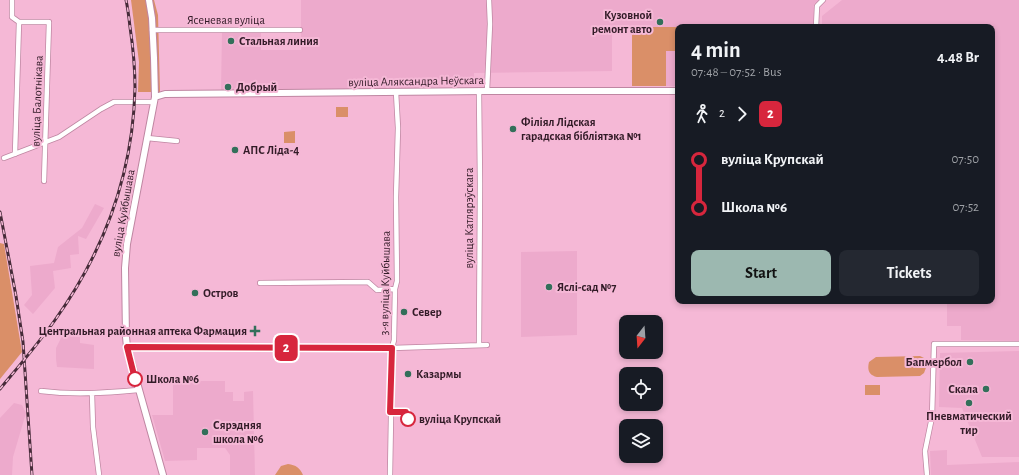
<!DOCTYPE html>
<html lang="en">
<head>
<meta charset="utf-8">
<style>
	body { margin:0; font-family:"Alegreya Sans",sans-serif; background:#242831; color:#f1f3f6; height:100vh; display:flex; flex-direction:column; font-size:15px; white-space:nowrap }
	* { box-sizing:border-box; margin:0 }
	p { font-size:13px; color:#9ea1a6 }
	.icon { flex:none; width:22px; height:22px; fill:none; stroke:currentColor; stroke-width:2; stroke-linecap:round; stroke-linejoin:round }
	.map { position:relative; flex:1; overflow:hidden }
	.panel { position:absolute; left:675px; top:24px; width:320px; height:280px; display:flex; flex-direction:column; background:#171b24; border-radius:8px; box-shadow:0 2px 6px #0003 }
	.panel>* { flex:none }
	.badge { padding:0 8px; border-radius:6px; font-size:14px; line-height:26px }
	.needle { width:26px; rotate:197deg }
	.controls { position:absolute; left:619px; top:315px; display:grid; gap:8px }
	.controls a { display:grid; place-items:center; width:44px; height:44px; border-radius:8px; background:#171b24; box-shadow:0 2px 6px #0003; font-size:20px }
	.map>.badge { position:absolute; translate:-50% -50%; box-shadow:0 0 0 2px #fff }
	.legs { display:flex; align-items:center; gap:6px; height:44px; padding:0 16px; font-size:13px }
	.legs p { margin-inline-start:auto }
	.head { display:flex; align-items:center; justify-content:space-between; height:68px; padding:0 16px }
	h1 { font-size:22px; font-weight:700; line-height:30px }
	.button { display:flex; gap:8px; margin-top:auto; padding:8px 16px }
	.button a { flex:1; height:46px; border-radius:8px; background:#9cb8b0; color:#111; font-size:16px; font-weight:700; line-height:46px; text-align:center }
	.button a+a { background:#242831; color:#f1f3f6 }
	ul { padding:0 16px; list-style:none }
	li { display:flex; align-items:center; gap:14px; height:48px; font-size:15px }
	li i { display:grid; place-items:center; width:6px; height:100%; margin:0 5px; background:currentColor }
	li i::after { content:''; width:10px; height:10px; margin:-5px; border:3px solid; border-radius:50%; background:#171b24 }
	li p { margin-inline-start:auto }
	li:first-child i { background:linear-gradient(#0000 50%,currentColor 0) }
	li:last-child i { background:linear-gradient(currentColor 50%,#0000 0) }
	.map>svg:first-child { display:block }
	.built { fill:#edaacc }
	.green { fill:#da8f68 }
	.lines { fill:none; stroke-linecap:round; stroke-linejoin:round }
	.street-casing { stroke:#bf86a2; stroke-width:6 }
	.secondary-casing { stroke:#bf86a2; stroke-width:8 }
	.street { stroke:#fff; stroke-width:4.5 }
	.secondary { stroke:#fff; stroke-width:6 }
	.rail-casing { stroke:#462b39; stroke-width:3 }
	.rail { stroke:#f5b8d6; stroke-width:1.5; stroke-dasharray:4.5; stroke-linecap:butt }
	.line-1-casing { stroke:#fff; stroke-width:9 }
	.line-1 { stroke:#d7263d; stroke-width:6 }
	.poi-dot { fill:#336f5a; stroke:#f5b8d6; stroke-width:1.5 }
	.stop-1-dot { fill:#fff; stroke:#d7263d; stroke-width:2 }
	.labels { text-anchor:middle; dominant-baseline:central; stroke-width:4; stroke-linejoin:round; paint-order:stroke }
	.poi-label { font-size:12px; font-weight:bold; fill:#321b27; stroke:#f5b8d6; text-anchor:start }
	.street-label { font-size:12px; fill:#321b27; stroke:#f5b8d6 }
	.stop-label { font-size:12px; font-weight:bold; fill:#321b27; stroke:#f5b8d6; text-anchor:start }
</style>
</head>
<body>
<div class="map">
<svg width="1019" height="475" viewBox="0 0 1019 475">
	<rect width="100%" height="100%" fill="#f5b8d6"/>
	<path class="built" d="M301,0h518l-5,4 -1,23h-201v44l-138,2v12l-87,4 -166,1 1,-58h39v18h40z
		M842,0h177v341l-58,-1v-14h-14v-25h45v-274h-170v-11z
		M666,51h12v35h-12z
		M95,204l9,4 -18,31 -8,-3 1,18 -9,1 1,13 -18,3 2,17 -22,26 -9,-9 8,-10 -2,-29 24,-3 4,-16 24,-19z
		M577,251v84l-56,2v-85z
		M69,333l11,4v6l14,2v24l-37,-2 -1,-8v-11l6,-12z
		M1019,351v106h-37l-20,-49 -23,-1 1,-54z
		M173,381h52v11h8v9h11v-9l9,-1 2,84h-25v-20l-5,-7h-28v12l-32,1 -13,-46h21z
		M14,403l8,2 4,8 -13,44 -1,18h-12v-57z
		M947,450v15l72,-3v13h-88l-1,-24z"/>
	<path class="green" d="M131,0h23l4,15 2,77h-22l1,-30z
		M632,27h46v24h-12v35h-34z
		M336,107h12v10h-12z
		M295,131v12h-11v-11z
		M0,243l4,1 18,108 -22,27z
		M920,356l4,2 3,7 -3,8 -4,3 -43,1c-8,-2 -10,-7 -8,-15l7,-5z
		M865,385h15v10h-15z
		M288,464c8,1 12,4 15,11h-28l6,-9z"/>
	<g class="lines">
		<g class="street-casing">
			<path id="street" d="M12,0v17l7,5 -4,132
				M19,22h30l-5,159
				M816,27l1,-21 6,-6
				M152,30h148
				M479,91l1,93 -1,161
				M487,91l3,-67 -1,-24
				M147,138l30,3
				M4,158l55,-21 42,-28 13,-7h40
				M260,283l108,-1 9,8 18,-1
				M127,347l265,1 95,-3
				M41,391c33,4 64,2 97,-1
				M92,394l1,33 6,48
				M390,475l2,-117v-10l2,-8 1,-51 2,-8 -1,-84 2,-69 -2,-36
				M927,475l-2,-24 7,-34 2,-73h85"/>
		</g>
		<g class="secondary-casing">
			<path id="secondary" d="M149,0l3,18 2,40 1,39 -28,147 -2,24 1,69 1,10 36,128
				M155,97l10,-3 322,-3h191"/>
		</g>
		<use href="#street" class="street"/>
		<use href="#secondary" class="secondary"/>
		<g class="rail-casing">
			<path id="rail" d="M0,212l16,84 7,46 9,133
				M0,389c19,-23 38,-45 55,-69 50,-70 78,-147 80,-232 0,-21 -2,-41 -5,-61 -1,-9 -2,-18 -4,-27"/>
		</g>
		<use href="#rail" class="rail"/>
	</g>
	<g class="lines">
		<g class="line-1-casing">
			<path id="line-1" d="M135,379l-8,-32 265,1 -2,64h16l2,7"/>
		</g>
		<use href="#line-1" class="line-1"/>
	</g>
	<g class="poi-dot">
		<circle cx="660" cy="22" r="4"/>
		<circle cx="231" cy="41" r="4"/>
		<circle cx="228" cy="87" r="4"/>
		<circle cx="513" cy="129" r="4"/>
		<circle cx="235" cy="150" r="4"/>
		<circle cx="549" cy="287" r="4"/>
		<circle cx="195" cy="293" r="4"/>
		<circle cx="404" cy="312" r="4"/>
		<path d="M253 325h4v4h4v4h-4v4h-4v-4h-4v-4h4z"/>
		<circle cx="970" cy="362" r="4"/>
		<circle cx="408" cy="374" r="4"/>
		<circle cx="986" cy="389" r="4"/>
		<circle cx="969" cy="403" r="4"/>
		<circle cx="205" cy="432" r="4"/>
	</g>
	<g class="stop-1-dot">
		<circle cx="135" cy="379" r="7"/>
		<circle cx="408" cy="419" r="7"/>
	</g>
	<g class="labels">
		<g class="poi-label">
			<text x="652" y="15" text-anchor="end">Кузовной<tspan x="652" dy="14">ремонт авто</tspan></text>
			<text x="239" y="41">Стальная линия</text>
			<text x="236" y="87">Добрый</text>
			<text x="521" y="122">Філіял Лідская<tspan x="521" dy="14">гарадская бібліятэка №1</tspan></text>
			<text x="243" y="150">АПС Ліда-4</text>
			<text x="557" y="287">Яслі-сад №7</text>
			<text x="203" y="293">Остров</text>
			<text x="412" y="312">Север</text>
			<text x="247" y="331" text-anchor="end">Центральная районная аптека Фармация</text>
			<text x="962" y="362" text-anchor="end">Бапмербол</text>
			<text x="416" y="374">Казармы</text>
			<text x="978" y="389" text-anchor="end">Скала</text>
			<text x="969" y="416" text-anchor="middle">Пневматический<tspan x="969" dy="14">тир</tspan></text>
			<text x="213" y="425">Сярэдняя<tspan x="213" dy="14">школа №6</tspan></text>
		</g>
		<g class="street-label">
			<text x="226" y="20">Ясеневая вуліца</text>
			<text transform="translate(416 81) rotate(-1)">вуліца Аляксандра Неўскага</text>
			<text transform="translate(37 101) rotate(-88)">вуліца Балотнікава</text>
			<text transform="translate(123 213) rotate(-80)">вуліца Куйбышава</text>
			<text transform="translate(469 218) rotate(-90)">вуліца Катлярэўскага</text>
			<text transform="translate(385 283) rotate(-89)">3-я вуліца Куйбышава</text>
		</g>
		<g class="stop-label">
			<text x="146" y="379">Школа №6</text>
			<text x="419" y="419">вуліца Крупскай</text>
		</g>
	</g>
</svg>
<div class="controls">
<a><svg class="needle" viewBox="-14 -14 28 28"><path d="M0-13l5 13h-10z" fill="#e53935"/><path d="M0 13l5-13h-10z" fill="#9ea1a6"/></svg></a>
<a><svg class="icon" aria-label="locate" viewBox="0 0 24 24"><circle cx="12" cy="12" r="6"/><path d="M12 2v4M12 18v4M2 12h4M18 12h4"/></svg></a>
<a><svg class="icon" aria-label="layers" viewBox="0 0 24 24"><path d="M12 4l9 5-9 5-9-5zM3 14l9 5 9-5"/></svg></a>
</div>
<b class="badge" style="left:286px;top:348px;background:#d7263d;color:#fff">2</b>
<section class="panel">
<div class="head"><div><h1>4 min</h1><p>07:48 – 07:52 · Bus</p></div><b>4.48 Br</b></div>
<div class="legs"><svg class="icon" aria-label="walk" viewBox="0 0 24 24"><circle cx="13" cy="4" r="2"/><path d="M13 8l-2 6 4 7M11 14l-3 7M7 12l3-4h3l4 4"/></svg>2<svg class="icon" aria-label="forward" viewBox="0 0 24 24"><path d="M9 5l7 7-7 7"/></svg><b class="badge" style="background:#d7263d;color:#fff">2</b></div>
<ul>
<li><i style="color:#d7263d"></i><b>вуліца Крупскай</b><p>07:50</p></li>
<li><i style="color:#d7263d"></i><b>Школа №6</b><p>07:52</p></li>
</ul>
<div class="button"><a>Start</a><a>Tickets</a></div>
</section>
</div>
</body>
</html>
